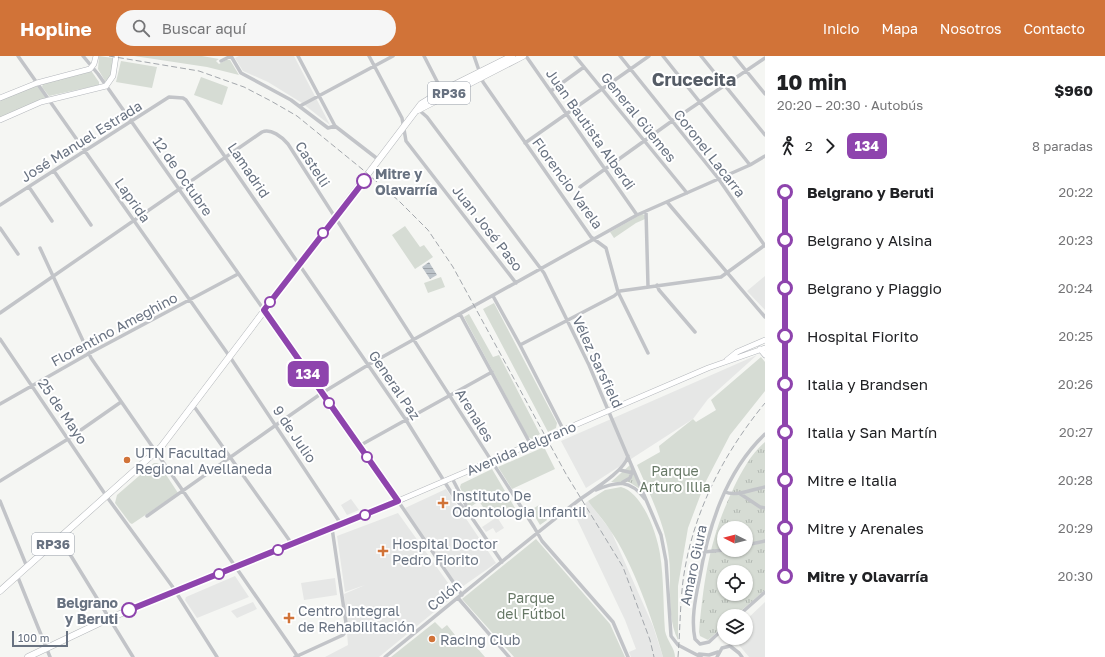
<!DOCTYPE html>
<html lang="es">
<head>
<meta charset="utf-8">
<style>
	body { margin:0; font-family:"Golos Text",sans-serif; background:#f6f6f6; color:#202124; height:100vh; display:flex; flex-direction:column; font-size:15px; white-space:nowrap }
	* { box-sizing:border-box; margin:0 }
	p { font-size:13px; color:#757577 }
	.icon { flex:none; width:22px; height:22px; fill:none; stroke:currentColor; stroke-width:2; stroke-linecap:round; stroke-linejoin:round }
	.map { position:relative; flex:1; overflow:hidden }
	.panel { display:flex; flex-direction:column; background:#fff; width:340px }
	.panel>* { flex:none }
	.badge { padding:0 8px; border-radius:6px; font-size:14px; line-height:26px }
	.needle { width:26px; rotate:276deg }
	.fabs { position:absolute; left:717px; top:465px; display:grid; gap:8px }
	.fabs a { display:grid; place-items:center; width:36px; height:36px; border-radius:50%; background:#fff; box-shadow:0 1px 3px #0004; font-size:20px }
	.scale { position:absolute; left:12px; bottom:10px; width:56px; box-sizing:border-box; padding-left:4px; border:2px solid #687281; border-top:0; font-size:11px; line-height:14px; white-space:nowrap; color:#687281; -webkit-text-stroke:3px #fff; paint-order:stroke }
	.map>.badge { position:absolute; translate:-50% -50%; box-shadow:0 0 0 2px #fff }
	.legs { display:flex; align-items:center; gap:6px; height:44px; padding:0 12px; font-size:13px }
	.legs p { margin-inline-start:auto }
	.summary { display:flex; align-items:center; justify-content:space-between; height:68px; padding:0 12px }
	h1 { font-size:22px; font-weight:700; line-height:30px }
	ul { padding:0 12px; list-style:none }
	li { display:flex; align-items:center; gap:14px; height:48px; font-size:15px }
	li i { display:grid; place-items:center; width:6px; height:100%; margin:0 5px; background:currentColor }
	li i::after { content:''; width:10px; height:10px; margin:-5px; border:3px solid; border-radius:50%; background:#fff }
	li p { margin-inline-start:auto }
	li:first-child i { background:linear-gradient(#0000 50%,currentColor 0) }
	li:last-child i { background:linear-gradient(currentColor 50%,#0000 0) }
	header { display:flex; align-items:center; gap:24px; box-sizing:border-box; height:56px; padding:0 20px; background:#d17338; color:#fff }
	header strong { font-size:19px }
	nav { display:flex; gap:22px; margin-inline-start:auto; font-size:14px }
	.search { width:280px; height:36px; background:#f6f6f6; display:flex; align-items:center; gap:10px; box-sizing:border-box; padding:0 14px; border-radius:22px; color:#757577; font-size:15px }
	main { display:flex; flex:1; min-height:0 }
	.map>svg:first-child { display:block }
	.built { fill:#e6e7e6 }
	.grass { fill:url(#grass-tufts); fill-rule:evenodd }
	.green { fill:#d6dcd4 }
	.water { fill:url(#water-rules) }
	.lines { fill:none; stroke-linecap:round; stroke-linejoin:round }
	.secondary-casing { stroke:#b4b7bc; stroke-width:6 }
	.primary-casing { stroke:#b3b6ba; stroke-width:7 }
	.street { stroke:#c2c4c8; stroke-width:3.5 }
	.secondary { stroke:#fff; stroke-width:5 }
	.primary { stroke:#fff; stroke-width:6 }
	.rail { stroke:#a3a7ac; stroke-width:1; stroke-dasharray:6 3; stroke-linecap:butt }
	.line-1-casing { stroke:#fff; stroke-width:9 }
	.line-1 { stroke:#8e44ad; stroke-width:6 }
	.stop-1-dot { fill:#fff; stroke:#8e44ad; stroke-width:2 }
	.poi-dot { fill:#d17338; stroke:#fff; stroke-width:1.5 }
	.labels { text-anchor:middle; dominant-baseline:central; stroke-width:4; stroke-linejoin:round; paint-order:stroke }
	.shield { fill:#fff; stroke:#959ca7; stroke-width:1 }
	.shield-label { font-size:13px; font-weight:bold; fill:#687281 }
	.street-label { font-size:14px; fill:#687281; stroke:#fff }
	.stop-label { font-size:14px; font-weight:bold; fill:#687281; stroke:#fff; text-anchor:start }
	.poi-label { font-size:14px; fill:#687281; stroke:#fff; text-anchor:start }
	.park-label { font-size:14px; fill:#677866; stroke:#fff }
	.district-label { font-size:18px; font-weight:bold; fill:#555c66; stroke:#fff }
</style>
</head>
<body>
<header>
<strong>Hopline</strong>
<div class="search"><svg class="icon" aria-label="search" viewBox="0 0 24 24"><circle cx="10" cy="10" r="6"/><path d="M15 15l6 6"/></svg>Buscar aquí</div>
<nav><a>Inicio</a><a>Mapa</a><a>Nosotros</a><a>Contacto</a></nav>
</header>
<main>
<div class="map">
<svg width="765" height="601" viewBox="0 0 765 601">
	<defs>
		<pattern id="grass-tufts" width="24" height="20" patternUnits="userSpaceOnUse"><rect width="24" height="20" fill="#d6dcd4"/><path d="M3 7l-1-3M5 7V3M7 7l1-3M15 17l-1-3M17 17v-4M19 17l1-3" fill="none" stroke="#b1b7b1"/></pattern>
		<pattern id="water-rules" width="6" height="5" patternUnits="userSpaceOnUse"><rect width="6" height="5" fill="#bcc3c9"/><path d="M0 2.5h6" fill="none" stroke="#9da3a9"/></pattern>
	</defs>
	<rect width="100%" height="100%" fill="#f5f6f3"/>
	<path class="built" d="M239,0h55l36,69 -28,-22 -34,-21 -25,-11 -8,-13z
		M765,220v34l-18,-19z
		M757,299l-49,44 -15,20 -107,69 -25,-47z
		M446,433l50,74 -37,26 -42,-60 -12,-21z
		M351,443l8,11 -12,5 -6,-10z
		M588,445l23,30 42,95 10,31h-32l-2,-5 7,-3 -11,-29 -51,-107z
		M398,457l58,81 -77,63h-54l23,-12 -4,-51 21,-9 -20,7 -8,-56z
		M497,461l7,11 -8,5 -3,-5 -7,4 -4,-5z
		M235,520l14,21 -52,21 -12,-18 1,-3z
		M335,522l2,17 -33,5 -3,-17z
		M253,546l4,7 -20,9 -6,-7z
		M765,546v55h-16l-16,-19h13v-18z"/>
	<path class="grass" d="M765,386v148l-30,26h-11v10l-16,14 -8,-4 -1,-4c5,-55 11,-95 35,-145 8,-16 17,-33 31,-45zM724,472h22v22h-22zM724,516h22v22h-22z
		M630,409l10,24 -11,-7h-18z"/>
	<path class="green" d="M99,0l14,2 -2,16 -4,7h-2l-7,-12z
		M134,0h68l17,3 -3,2 3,3 7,-4h4l9,15 -32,-8z
		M121,5l36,6 -5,21 -36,-6z
		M89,16h3l7,10v3l-50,11 -7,-9 1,-3z
		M201,21l27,10 -6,18 -28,-10z
		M37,27l12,17 -49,20v-22z
		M642,158l3,1v4l-9,4 -22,15 -4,-6z
		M405,170l15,21 4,-2 9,12 -18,12 -23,-34z
		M441,221l4,10 -17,6 -4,-10z
		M494,247l63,120 -1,5 -8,4 -65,-123z
		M469,258l24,43 6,-2 41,79 -8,5 -4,-2 -64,-120z
		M761,301l4,5v29l-35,44 -25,48 -17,45 -10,58v54c-12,-24 -6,-55 -9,-82 -3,-32 -19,-63 -32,-93l23,-13 -1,-6 34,-27 3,3 20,-12 -5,-10z
		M544,391l11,22 -43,20 -14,-22z
		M154,407h3l2,1 19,29 -46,31 -2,-1 -15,-20 2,-8z
		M492,413l23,39 -24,11 -12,-18 -10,7 -9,-21 1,-3z
		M621,431c22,6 36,47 39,67 4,25 3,52 5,77 2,10 10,17 10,26h-12c-10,-37 -31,-96 -53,-127 -6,-10 -15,-19 -22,-29l17,-11z
		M539,449l8,15 -7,5 -9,-15z
		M536,483l74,85 15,33h-111l-52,-58z
		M435,566l7,7 5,-4 8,10 -4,4 3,4 11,-9 20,23h-94z"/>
	<path class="water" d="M429,206l8,13 -7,4 -8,-12z"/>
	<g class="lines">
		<g class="secondary-casing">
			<path id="secondary" d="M0,42l37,-15 53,-14 4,-5 2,-8
				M0,64l41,-18 65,-16 7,-10 3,-20
				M760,293l5,6
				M727,304l10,-8 28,-12
				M398,445l310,-133 57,-20"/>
		</g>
		<g class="primary-casing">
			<path id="primary" d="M418,54l105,-54
				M0,535l161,-144 260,-343 21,-13 70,-35
				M28,601l82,-39 288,-117 -134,-191"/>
		</g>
		<path class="street" d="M18,0l212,301 111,167
			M83,0l15,18 166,236
			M231,0l10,17 50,27 37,28 7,-2
			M298,0l37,70 44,34
			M369,0l33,62 4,23 110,142
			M424,0l18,35
			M474,0l9,26 108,155 15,11 12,44 30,61
			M526,0l111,159
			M575,0l112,137
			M620,0l98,122 47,68
			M663,0l87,109
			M701,0l64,79
			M734,0l31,38
			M221,5l10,-5
			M551,35l33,-24
			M300,50l93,-50
			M419,54l8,7 117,156 45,92 72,170 5,26 5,75 7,9 23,12
			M525,87l124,-87
			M54,115l37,54
			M29,131l23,34
			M580,131l92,-66 93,-63
			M667,146l98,115
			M0,149l169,-108 14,1 3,2 220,320 48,77 18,21 30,44
			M646,155l2,75
			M0,172l18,26
			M40,192l51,110 207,299
			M657,229l2,5 36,42
			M493,240l27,49 44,86
			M0,257l262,-181c9,-4 20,5 26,12l246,383 8,14 71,81 15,35
			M460,258l71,131
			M0,283l107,158 65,89 45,71
			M520,289l94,-49 6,-5 101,-14 44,-32
			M0,348l88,-50 150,-80
			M193,349l99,139
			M359,390l133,-74
			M620,414l13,3
			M452,422l18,35
			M0,425l68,-42 53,-37
			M623,426l7,-4 3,-9
			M596,434c21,-9 34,-11 49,9
			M725,436c11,5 28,-3 40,-5
			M739,437l21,14 5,1
			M0,445l27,66
			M398,445l64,94
			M147,460l129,-91 46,-32 46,-28 269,-150 113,-50 15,-9
			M60,482l73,119
			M746,489l19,-4
			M704,496l20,-2
			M17,519l33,82
			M458,542l51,59
			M738,560l27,-24
			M724,572l-15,14 -9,2 -5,-5c-4,-18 0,-39 4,-58 9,-53 26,-109 66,-147
			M699,598l10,1 9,-3
			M295,601l48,-22 4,-5 -15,-102
			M385,601c65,-52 128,-106 194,-157 12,-9 46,-29 49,-44
			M717,601l5,-9 8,-2 9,7 3,4"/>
		<use href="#secondary" class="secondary"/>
		<use href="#primary" class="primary"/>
		<path class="rail" d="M109,0l90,15 45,16 27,14 26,15 65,53 37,32 29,29 25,37 113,207 57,93 27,73 4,17
			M678,601c2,-25 2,-51 5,-76 9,-67 40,-127 82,-178"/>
	</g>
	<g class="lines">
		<g class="line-1-casing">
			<path id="line-1" d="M129,554l269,-109 -134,-191 100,-129"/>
		</g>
		<use href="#line-1" class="line-1"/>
	</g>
	<g class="stop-1-dot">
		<circle cx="364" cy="125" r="7"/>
		<circle cx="323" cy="177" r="5"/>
		<circle cx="270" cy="246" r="5"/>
		<circle cx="329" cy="347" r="5"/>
		<circle cx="367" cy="401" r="5"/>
		<circle cx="365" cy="459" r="5"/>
		<circle cx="278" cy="494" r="5"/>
		<circle cx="219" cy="518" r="5"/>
		<circle cx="129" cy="554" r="7"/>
	</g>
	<g class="poi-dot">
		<circle cx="127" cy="404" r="4"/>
		<path d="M441 441h4v4h4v4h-4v4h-4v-4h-4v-4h4z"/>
		<path d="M381 489h4v4h4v4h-4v4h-4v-4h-4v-4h4z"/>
		<path d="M287 556h4v4h4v4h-4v4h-4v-4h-4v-4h4z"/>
		<circle cx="432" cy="583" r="4"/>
	</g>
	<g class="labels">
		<g class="shield">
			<rect x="428" y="26" width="42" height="22" rx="3"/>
			<rect x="32" y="477" width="42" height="22" rx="3"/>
		</g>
		<g class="shield-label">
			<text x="449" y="37">RP36</text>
			<text x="53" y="488">RP36</text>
		</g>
		<g class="street-label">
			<text transform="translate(639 61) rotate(51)">General Güemes</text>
			<text transform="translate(591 73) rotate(55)">Juan Bautista Alberdi</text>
			<text transform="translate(81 85) rotate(-32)">José Manuel Estrada</text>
			<text transform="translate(710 97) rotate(52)">Coronel Lacarra</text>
			<text transform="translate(313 108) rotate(57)">Castelli</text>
			<text transform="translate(249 114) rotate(56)">Lamadrid</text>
			<text transform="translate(183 120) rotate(55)">12 de Octubre</text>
			<text transform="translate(568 127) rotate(54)">Florencio Varela</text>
			<text transform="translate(133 144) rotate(55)">Laprida</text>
			<text transform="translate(488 172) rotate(52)">Juan José Paso</text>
			<text transform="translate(114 273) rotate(-28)">Florentino Ameghino</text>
			<text transform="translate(598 306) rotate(65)">Vélez Sarsfield</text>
			<text transform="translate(395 329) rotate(56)">General Paz</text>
			<text transform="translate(63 355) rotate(56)">25 de Mayo</text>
			<text transform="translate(475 359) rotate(58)">Arenales</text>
			<text transform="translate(295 378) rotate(56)">9 de Julio</text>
			<text transform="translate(521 392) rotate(-23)">Avenida Belgrano</text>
			<text transform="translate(693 509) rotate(-78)">Amaro Giura</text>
			<text transform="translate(444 539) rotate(-39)">Colón</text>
		</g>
		<g class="stop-label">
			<text x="375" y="117">Mitre y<tspan x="375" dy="16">Olavarría</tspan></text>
			<text x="118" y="546" text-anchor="end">Belgrano<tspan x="118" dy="16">y Beruti</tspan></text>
		</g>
		<g class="poi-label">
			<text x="135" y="396">UTN Facultad<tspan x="135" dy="16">Regional Avellaneda</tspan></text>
			<text x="452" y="439">Instituto De<tspan x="452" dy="16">Odontologia Infantil</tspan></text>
			<text x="392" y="487">Hospital Doctor<tspan x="392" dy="16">Pedro Fiorito</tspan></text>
			<text x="298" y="554">Centro Integral<tspan x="298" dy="16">de Rehabilitación</tspan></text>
			<text x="440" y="583">Racing Club</text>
		</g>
		<g class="park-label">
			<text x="675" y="414">Parque<tspan x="675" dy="16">Arturo Illia</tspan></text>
			<text x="531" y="541">Parque<tspan x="531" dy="16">del Fútbol</tspan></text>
		</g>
		<g class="district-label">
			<text x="694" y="23">Crucecita</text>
		</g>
	</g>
</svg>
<div class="fabs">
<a><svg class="needle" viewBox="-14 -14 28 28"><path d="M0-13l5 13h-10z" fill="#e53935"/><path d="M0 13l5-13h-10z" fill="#757577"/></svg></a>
<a><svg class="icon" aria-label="locate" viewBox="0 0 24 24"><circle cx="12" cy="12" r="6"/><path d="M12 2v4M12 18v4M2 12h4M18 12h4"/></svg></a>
<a><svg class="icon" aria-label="layers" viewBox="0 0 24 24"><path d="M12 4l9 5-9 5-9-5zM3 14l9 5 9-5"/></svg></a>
</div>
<div class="scale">100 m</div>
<b class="badge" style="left:308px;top:318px;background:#8e44ad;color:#fff">134</b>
</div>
<section class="panel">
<div class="summary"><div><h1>10 min</h1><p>20:20 – 20:30 · Autobús</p></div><b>$960</b></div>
<div class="legs"><svg class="icon" aria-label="walk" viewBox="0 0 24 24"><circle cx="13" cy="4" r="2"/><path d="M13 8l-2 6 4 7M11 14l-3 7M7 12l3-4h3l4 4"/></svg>2<svg class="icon" aria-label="forward" viewBox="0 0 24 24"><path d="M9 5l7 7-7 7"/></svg><b class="badge" style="background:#8e44ad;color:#fff">134</b><p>8 paradas</p></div>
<ul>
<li><i style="color:#8e44ad"></i><b>Belgrano y Beruti</b><p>20:22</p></li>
<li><i style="color:#8e44ad"></i><span>Belgrano y Alsina</span><p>20:23</p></li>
<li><i style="color:#8e44ad"></i><span>Belgrano y Piaggio</span><p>20:24</p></li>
<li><i style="color:#8e44ad"></i><span>Hospital Fiorito</span><p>20:25</p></li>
<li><i style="color:#8e44ad"></i><span>Italia y Brandsen</span><p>20:26</p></li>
<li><i style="color:#8e44ad"></i><span>Italia y San Martín</span><p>20:27</p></li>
<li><i style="color:#8e44ad"></i><span>Mitre e Italia</span><p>20:28</p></li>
<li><i style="color:#8e44ad"></i><span>Mitre y Arenales</span><p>20:29</p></li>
<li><i style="color:#8e44ad"></i><b>Mitre y Olavarría</b><p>20:30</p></li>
</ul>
</section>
</main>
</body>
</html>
